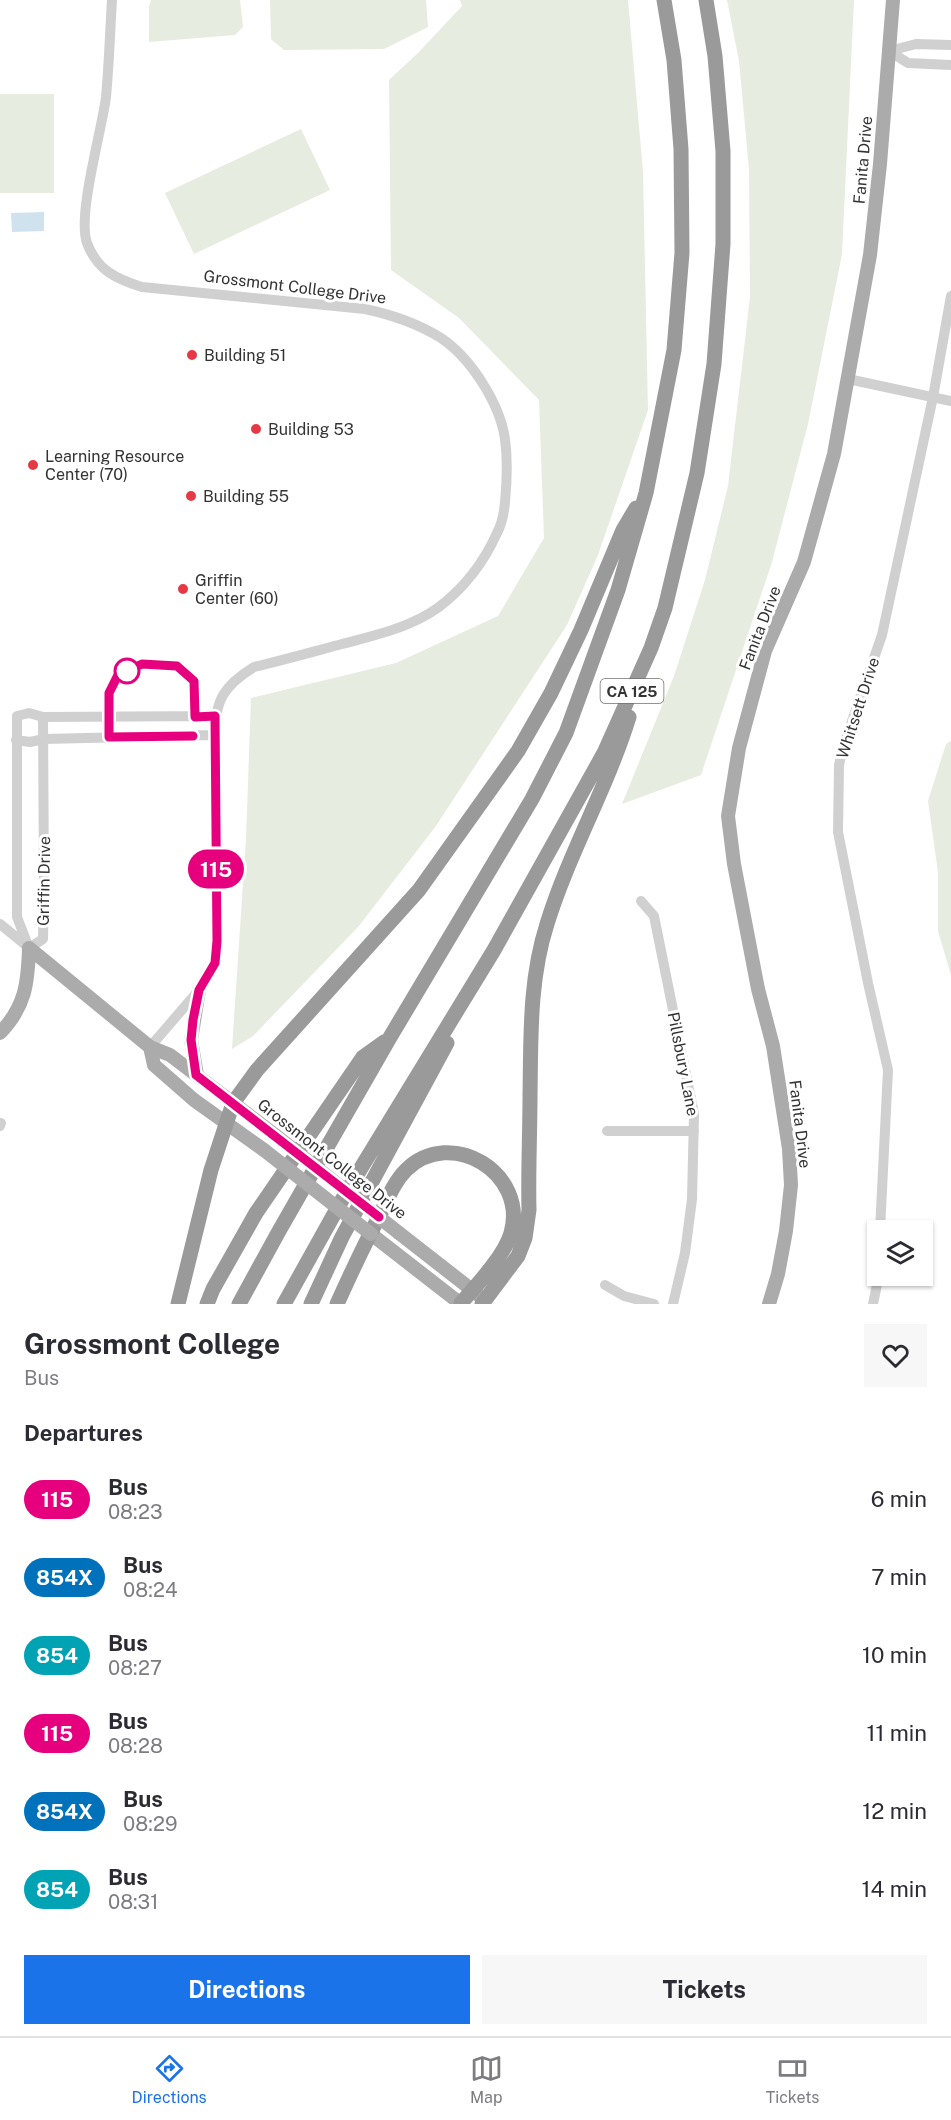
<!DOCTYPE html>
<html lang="en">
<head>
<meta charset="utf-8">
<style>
	body { margin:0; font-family:"Public Sans",sans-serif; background:#f7f7f7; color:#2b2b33; height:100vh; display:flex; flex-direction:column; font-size:22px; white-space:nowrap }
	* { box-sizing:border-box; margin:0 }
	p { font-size:20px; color:#7c7c81 }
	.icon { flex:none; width:33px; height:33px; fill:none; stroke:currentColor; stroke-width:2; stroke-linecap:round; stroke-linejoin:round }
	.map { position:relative; height:1304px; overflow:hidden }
	.sheet { display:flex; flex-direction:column; background:#fff; flex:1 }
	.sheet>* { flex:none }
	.badge { padding:0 12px; border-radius:20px; font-size:21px; line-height:39px }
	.controls { position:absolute; left:867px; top:1220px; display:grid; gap:12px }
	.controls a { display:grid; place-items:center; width:66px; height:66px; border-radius:0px; background:#fff; box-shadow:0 2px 4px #0004; font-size:30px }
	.map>.badge { position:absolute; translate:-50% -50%; box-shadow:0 0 0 3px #fff }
	h2 { padding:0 24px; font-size:22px; line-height:54px }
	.round { display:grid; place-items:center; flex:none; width:63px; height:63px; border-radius:0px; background:#f7f7f7 }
	.headline { display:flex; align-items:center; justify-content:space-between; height:102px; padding:0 24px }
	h1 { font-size:28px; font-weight:700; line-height:45px }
	.cta { display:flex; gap:12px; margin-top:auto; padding:12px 24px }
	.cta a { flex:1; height:69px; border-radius:0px; background:#1a73e8; color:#fff; font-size:24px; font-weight:700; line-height:69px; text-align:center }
	.cta a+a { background:#f7f7f7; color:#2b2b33 }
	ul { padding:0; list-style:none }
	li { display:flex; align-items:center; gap:18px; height:78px; padding:0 24px }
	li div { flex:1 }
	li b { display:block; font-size:22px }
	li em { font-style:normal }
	li .badge { min-width:66px; font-weight:700; text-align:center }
	.menu { display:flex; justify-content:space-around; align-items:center; height:84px; border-top:2px solid #e1e1e2; background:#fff; font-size:16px; color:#7c7c81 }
	.menu a { display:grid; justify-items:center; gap:3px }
	.menu .current { color:#1a73e8 }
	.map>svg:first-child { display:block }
	.green { fill:#e6ecdf }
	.water { fill:#cfe2ee }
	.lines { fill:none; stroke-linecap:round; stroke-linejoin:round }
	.minor { stroke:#d0d0d0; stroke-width:10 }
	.major { stroke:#ababab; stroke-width:14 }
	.highway { stroke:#9a9a9a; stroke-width:15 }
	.major-bridge { stroke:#ababab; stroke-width:14 }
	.line-casing { stroke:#fff; stroke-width:14 }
	.line { stroke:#e6007e; stroke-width:9 }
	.poi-dot { fill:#e63946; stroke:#fff; stroke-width:2 }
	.stop-dot { fill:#fff; stroke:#e6007e; stroke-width:3 }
	.labels { text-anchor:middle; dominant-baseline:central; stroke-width:6; stroke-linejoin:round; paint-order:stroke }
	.shield { fill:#fff; stroke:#707070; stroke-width:1.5 }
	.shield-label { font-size:15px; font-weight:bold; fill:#333 }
	.street-label { font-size:16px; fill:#333; stroke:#fff }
	.poi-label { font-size:16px; fill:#333; stroke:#fff; text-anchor:start }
</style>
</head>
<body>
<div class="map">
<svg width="951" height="1304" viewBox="0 0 951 1304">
	<rect width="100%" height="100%" fill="#fff"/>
	<path class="green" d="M151,0h89l3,27 -8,8 -86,7v-36z
		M270,0h156l2,27 -44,22 -100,1 -13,-11z
		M460,0h168l15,172 5,238 -50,145 -31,70 -131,201 -78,101 -105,109 -21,13 14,-210 5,-141 145,-35 102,-47 46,-78 -5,-138 -80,-82 -68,-48 -2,-190 29,-27 44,-47z
		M727,0h127l-12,254 -34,170 -36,138 -71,213 -79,29 52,-128 31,-96 23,-94 22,-189 -1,-128 -10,-108z
		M0,94h54v99h-54z
		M301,129l29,61 -136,64 -29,-61z
		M951,741v234l-13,-44v-59l-10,-71 18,-57z"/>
	<path class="water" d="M44,212v19l-32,1 -1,-19z"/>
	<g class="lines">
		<path class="minor" d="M112,0c-2,32 -3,65 -6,97 -4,33 -29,118 -19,146 10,27 29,36 55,44l223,22c28,6 52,14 76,29 30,20 59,66 64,101 3,22 2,42 0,63 -1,11 -3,22 -8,31 -13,29 -33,55 -58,74 -29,21 -64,28 -97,37 -30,8 -59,16 -88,23 -31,19 -38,33 -40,68l3,206 -2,22 -16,27 -49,57
			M889,51l19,12 43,2
			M889,51l27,-7 35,1
			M848,379l103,22
			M16,740l14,2 14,-3 170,-4
			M641,901l13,15 40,198 -2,85 -7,54 -12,51
			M0,924l27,22
			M29,948l-12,-31v-201l12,-3 14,4 172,-1
			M29,948l14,-9 1,-51 -1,-171
			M0,1126l1,-3
			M607,1131h87
			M880,1230l8,-160 -20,-87 -30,-151 1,-67 4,-18 39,-112 51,-238 18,-101
			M605,1285l19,11 30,8
			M873,1304l6,-29"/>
		<path class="major" d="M29,948l121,99 20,8 105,80
			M0,1033c25,-26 28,-49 29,-85
			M150,1047l4,18 40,35 70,50
			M197,1075l-6,-35 8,-50
			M399,1233l82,64
			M371,1234l90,70
			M769,1304l9,-30 8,-43 5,-46 -2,-36 -16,-103 -15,-57 -24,-125 -6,-48 11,-68 26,-97 39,-89 30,-108 36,-199 10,-91 13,-164"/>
		<path class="highway" d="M178,1304l33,-134 22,-67 24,-33 162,-180 99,-139 33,-58 30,-63 42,-100 13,-22
			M207,1304l6,-15 43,-76 107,-156 21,-15
			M239,1304l40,-73 110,-192 143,-240 34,-66 52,-143 28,-97 28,-143 8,-97 -1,-104 -7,-89 -10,-60
			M284,1304l63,-113 147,-241 110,-197 47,-105 14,-40 32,-135 17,-109 9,-120v-93l-8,-95 -9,-56
			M311,1304l31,-67 105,-194
			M337,1304c14,-31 28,-61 44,-91 7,-15 13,-31 25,-43 45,-44 122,3 105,63 -6,22 -35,53 -50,70
			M482,1304l36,-48 7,-18 4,-28c-1,-38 1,-76 1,-114 1,-58 -1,-116 17,-172 22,-71 60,-136 82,-207"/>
		<path class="major-bridge" d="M275,1135l124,98
			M264,1150l107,84"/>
	</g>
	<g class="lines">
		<g class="line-casing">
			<path id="line" d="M193,736l-84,1v-44l9,-18 24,-11 35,2 17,15 1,36 20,-1 2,225 -2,22 -16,27 -6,30 -2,20 5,35 183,142"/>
		</g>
		<use href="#line" class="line"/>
	</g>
	<g class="poi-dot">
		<circle cx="192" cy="355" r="6"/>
		<circle cx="256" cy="429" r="6"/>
		<circle cx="33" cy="465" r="6"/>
		<circle cx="191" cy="496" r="6"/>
		<circle cx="183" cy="589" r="6"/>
	</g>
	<circle class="stop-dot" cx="127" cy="671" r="12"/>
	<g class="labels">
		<rect class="shield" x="600.5" y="679" width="63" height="24" rx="4.5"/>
		<g class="shield-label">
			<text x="632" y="691">CA 125</text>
		</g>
		<g class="street-label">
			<text transform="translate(863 160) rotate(-85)">Fanita Drive</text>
			<text transform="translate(295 287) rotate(7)">Grossmont College Drive</text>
			<text transform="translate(760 628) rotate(-69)">Fanita Drive</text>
			<text transform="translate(858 708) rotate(-72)">Whitsett Drive</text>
			<text transform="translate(44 881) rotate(-89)">Griffin Drive</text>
			<text transform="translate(683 1064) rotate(79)">Pillsbury Lane</text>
			<text transform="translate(800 1124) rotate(83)">Fanita Drive</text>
			<text transform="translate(332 1159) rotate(38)">Grossmont College Drive</text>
		</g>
		<g class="poi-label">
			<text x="204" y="355">Building 51</text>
			<text x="268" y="429">Building 53</text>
			<text x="45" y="456">Learning Resource<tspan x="45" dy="18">Center (70)</tspan></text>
			<text x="203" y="496">Building 55</text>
			<text x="195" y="580">Griffin<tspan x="195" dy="18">Center (60)</tspan></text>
		</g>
	</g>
</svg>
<div class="controls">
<a><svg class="icon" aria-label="layers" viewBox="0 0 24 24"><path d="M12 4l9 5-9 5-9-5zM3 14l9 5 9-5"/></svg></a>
</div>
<b class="badge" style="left:216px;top:869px;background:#e6007e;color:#fff">115</b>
</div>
<section class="sheet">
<div class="headline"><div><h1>Grossmont College</h1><p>Bus</p></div><a class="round"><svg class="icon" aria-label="heart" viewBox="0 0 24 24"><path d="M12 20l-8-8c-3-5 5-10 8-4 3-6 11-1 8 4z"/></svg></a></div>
<h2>Departures</h2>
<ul>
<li><span class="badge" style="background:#e6007e;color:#fff">115</span><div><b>Bus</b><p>08:23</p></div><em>6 min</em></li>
<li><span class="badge" style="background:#0072bc;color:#fff">854X</span><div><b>Bus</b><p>08:24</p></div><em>7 min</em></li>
<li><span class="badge" style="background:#00a3b4;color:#fff">854</span><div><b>Bus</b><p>08:27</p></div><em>10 min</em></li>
<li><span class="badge" style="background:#e6007e;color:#fff">115</span><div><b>Bus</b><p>08:28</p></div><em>11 min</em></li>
<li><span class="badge" style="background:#0072bc;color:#fff">854X</span><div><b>Bus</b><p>08:29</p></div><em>12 min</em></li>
<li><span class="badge" style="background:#00a3b4;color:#fff">854</span><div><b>Bus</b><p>08:31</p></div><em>14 min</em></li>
</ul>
<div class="cta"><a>Directions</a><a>Tickets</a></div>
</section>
<nav class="menu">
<a class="current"><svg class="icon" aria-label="directions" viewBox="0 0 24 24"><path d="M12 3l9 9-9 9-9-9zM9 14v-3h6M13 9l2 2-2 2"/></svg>Directions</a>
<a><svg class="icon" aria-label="map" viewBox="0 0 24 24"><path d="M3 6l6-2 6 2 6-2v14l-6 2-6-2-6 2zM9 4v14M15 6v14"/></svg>Map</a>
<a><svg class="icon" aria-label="tickets" viewBox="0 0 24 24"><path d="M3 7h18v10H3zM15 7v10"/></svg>Tickets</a>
</nav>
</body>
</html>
